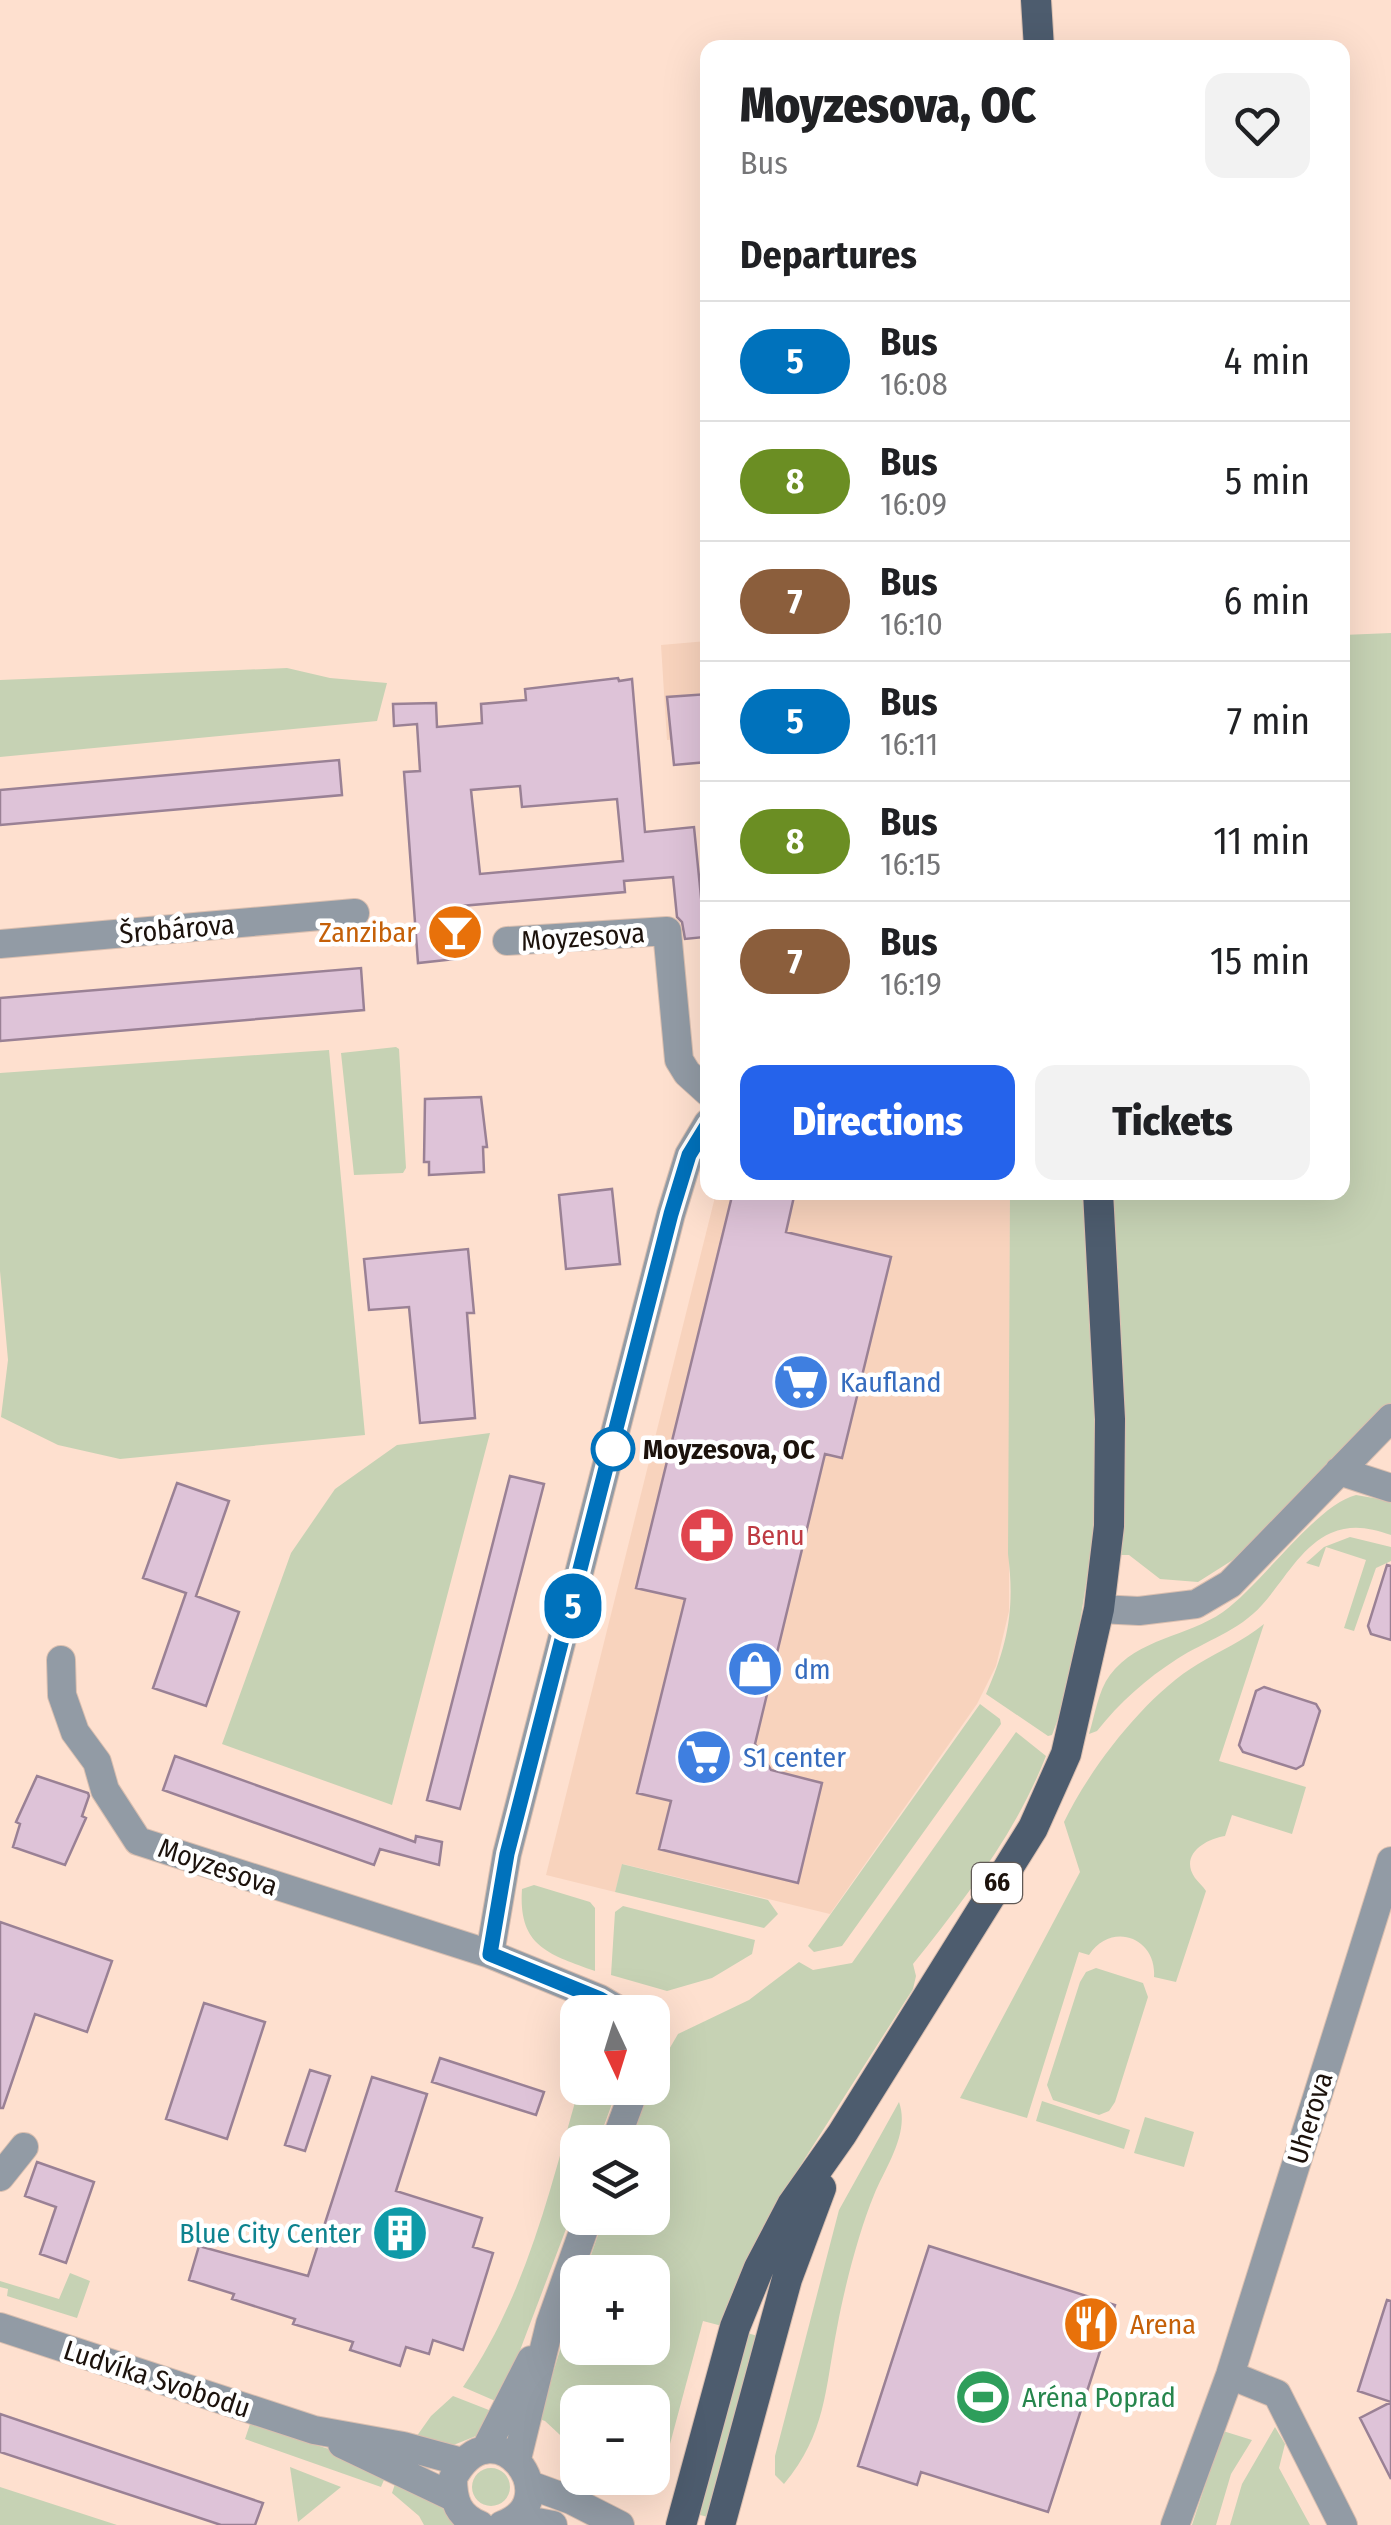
<!DOCTYPE html>
<html lang="en">
<head>
<meta charset="utf-8">
<style>
	body { margin:0; font-family:"Fira Sans Condensed",sans-serif; background:#f2f2f2; color:#202124; height:100vh; display:flex; flex-direction:column; font-size:38px; white-space:nowrap }
	* { box-sizing:border-box; margin:0 }
	p { font-size:32px; color:#757577 }
	.icon { flex:none; width:55px; height:55px; fill:none; stroke:currentColor; stroke-width:2; stroke-linecap:round; stroke-linejoin:round }
	.map { position:relative; flex:1; overflow:hidden }
	.drawer { position:absolute; left:700px; top:40px; width:650px; height:1160px; display:flex; flex-direction:column; background:#fff; border-radius:20px; box-shadow:0 10px 40px #0002 }
	.drawer>* { flex:none }
	.badge { padding:0 20px; border-radius:32px; font-size:35px; line-height:65px }
	.needle { width:65px; rotate:176deg }
	.controls { position:absolute; left:560px; top:1995px; display:grid; gap:20px }
	.controls a { display:grid; place-items:center; width:110px; height:110px; border-radius:20px; background:#fff; box-shadow:0 10px 40px #0002; font-size:50px }
	.map>.badge { position:absolute; translate:-50% -50%; box-shadow:0 0 0 5px #fff }
	h2 { padding:0 40px; font-size:38px; line-height:90px }
	.round { display:grid; place-items:center; flex:none; width:105px; height:105px; border-radius:20px; background:#f2f2f2 }
	.head { display:flex; align-items:center; justify-content:space-between; height:170px; padding:0 40px }
	h1 { font-size:48px; font-weight:800; line-height:75px }
	.action { display:flex; gap:20px; margin-top:auto; padding:20px 40px }
	.action a { flex:1; height:115px; border-radius:20px; background:#2563eb; color:#fff; font-size:40px; font-weight:800; line-height:115px; text-align:center }
	.action a+a { background:#f2f2f2; color:#202124 }
	ul { padding:0; list-style:none }
	li { display:flex; align-items:center; gap:30px; height:120px; padding:0 40px; border-top:2px solid #e0e0e0 }
	li div { flex:1 }
	li b { display:block; font-size:38px }
	li em { font-style:normal }
	li .badge { min-width:110px; font-weight:700; text-align:center }
	.map>svg:first-child { display:block }
	.built { fill:#f8d3bd }
	.green { fill:#c6d2b4 }
	.building { fill:#dec3d8; stroke:#9a8195; stroke-width:2.5; fill-rule:evenodd }
	.lines { fill:none; stroke-linecap:round; stroke-linejoin:round }
	.minor-casing { stroke:#dabfb0; stroke-width:30 }
	.major-casing { stroke:#dabfb0; stroke-width:32 }
	.minor { stroke:#929ba5; stroke-width:28 }
	.major { stroke:#4d5c6e; stroke-width:30 }
	.line-casing { stroke:#fff; stroke-width:22 }
	.line { stroke:#0072bc; stroke-width:15 }
	.stop-dot { fill:#fff; stroke:#0072bc; stroke-width:5 }
	.labels { text-anchor:middle; dominant-baseline:central; stroke-width:9; stroke-linejoin:round; paint-order:stroke }
	.shield { fill:#fff; stroke:#605955; stroke-width:2.5 }
	.shield-label { font-size:25px; font-weight:bold; fill:#1c120c }
	.street-label { font-size:28px; fill:#1c120c; stroke:#fff }
	.food-label { font-size:28px; fill:#c56008; stroke:#fff; text-anchor:end }
	.shop-label { font-size:28px; fill:#366cbe; stroke:#fff; text-anchor:start }
	.stop-label { font-size:28px; font-weight:bold; fill:#1c120c; stroke:#fff; text-anchor:start }
	.health-label { font-size:28px; fill:#be3a42; stroke:#fff; text-anchor:start }
	.culture-label { font-size:28px; fill:#0d838f; stroke:#fff; text-anchor:end }
	.leisure-label { font-size:28px; fill:#27864d; stroke:#fff; text-anchor:start }
</style>
</head>
<body>
<div class="map">
<svg width="1391" height="2525" viewBox="0 0 1391 2525">
	<rect width="100%" height="100%" fill="#fee0cf"/>
	<path class="built" d="M707,641v96l-40,3 -6,-95z
		M716,1193h294l-1,418 -13,55 -19,38 -147,210 -207,-50 -8,28 -69,-17z"/>
	<path class="green" d="M1391,633v775l-144,143 -49,31 -38,-3 -31,-24h-38c-11,59 -16,124 -39,180l-4,1 -62,-42c22,-50 29,-85 22,-140l2,-361 332,-1 1,-557z
		M287,668l43,10 57,5 -10,38 -377,36v-77z
		M396,1047l3,2 7,119 -3,5 -49,2 -13,-122z
		M329,1050l36,385 -245,24 -62,-14 -57,-28 7,-57 -8,-89v-198z
		M490,1433l-98,372 -170,-61 69,-191 44,-64 62,-44z
		M1356,1495l35,6v34c-22,-7 -38,-11 -60,-2 -30,13 -48,49 -69,72 -23,26 -57,36 -85,54 -31,20 -57,43 -80,72l-8,3c6,-19 9,-43 21,-59 28,-37 77,-38 113,-63 39,-28 93,-107 133,-117z
		M1350,1537l41,10v14l-15,7 -22,63 -10,-3 22,-68 -40,-13 -7,20 -13,-4 18,-16z
		M1264,1624l-45,137 87,26 -14,47 -60,-19 -7,21c-20,3 -46,19 -30,42 3,4 8,8 11,13l-30,91 -22,-5c3,-40 -43,-56 -65,-22l-10,-3 -52,166 -67,-20 120,-226 -16,-50c26,-54 82,-127 134,-158 23,-14 45,-23 66,-40z
		M980,1704l20,15 1,5 -159,222 -28,6 -6,-6z
		M1016,1732l30,24c-30,77 -82,144 -133,208l3,12 -3,13 -118,185 -41,77 -32,75 -19,-5 -40,149 -10,1 -1,-69h-74l-1,46 -4,-1 -28,-26 -6,-2 38,-125 1,54h74v-76h-67l19,-54h48v-76h-21l23,-67 24,-41 71,-34 50,-38 14,8 39,-7z
		M622,1864l146,36 10,14 -14,14 -149,-36z
		M534,1885l56,17 5,6v63c-47,-17 -77,-25 -73,-82z
		M623,1906l132,34 -3,14 -40,24 -45,13 -56,-16 4,-63z
		M1096,1968l47,15 5,14 -33,105 -6,9 -10,4 -46,-15 -6,-15 33,-103 6,-10z
		M579,2088h38v2l-19,52h-20l-1,58 -77,203 -37,-16c63,-92 86,-194 116,-299z
		M1042,2101l88,29 -6,19 -88,-28z
		M899,2102c11,31 -13,64 -25,93 -15,36 -30,94 -37,133 -12,61 -11,106 -53,156l-9,-9v-19l64,-246z
		M1145,2117l49,15 -10,35 -50,-14z
		M70,2273l20,8 -13,37 -70,-22 1,-7 -8,-2v-6l59,18z
		M747,2333l11,3 -50,181 -12,-3z
		M453,2396l41,16 -8,20 -35,14 -37,-6 17,-24z
		M250,2424l82,26 54,25 -5,12 -136,-48z
		M1275,2427l10,17 -6,24 31,57h-80l12,-41z
		M1223,2431l29,9 -21,34 -15,51h-24z
		M290,2467l51,20 -43,35z
		M472 2487a19 19 0 1 1 38 0a19 19 0 1 1-38 0Z
		M397,2478l37,15 20,32h-30l-5,-9 -27,-23z
		M0,2487l117,38h-117z"/>
	<path class="building" d="M618,678l1,3 13,-2 13,153 49,-5 11,110 -20,2 -3,-17 -5,-5 -4,-40 -49,4 1,11 -164,14 4,52 -47,5 -14,-191 16,-1 -3,-47 -23,2 -1,-22 43,-1 1,24 45,-4 -1,-19 45,-4 -1,-11zM520,786l2,21 95,-8 6,62 -143,13 -9,-84z
		M708,694l-1,68 -33,3 -7,-68z
		M339,760l3,35 -342,30v-35z
		M361,968l3,42 -364,31v-43z
		M481,1097l6,50h-4l1,25 -55,3v-13h-5l1,-63z
		M612,1189l8,75 -54,5 -7,-74z
		M733,1192h62l-9,40 105,25 -49,201 -17,-4 -70,290 16,26 51,13 -24,100 -139,-34 12,-48 -34,-8 48,-194 -49,-11z
		M468,1249l6,64h-7l8,105 -55,5 -11,-116 -40,3 -5,-51z
		M510,1476l34,8 -84,325 -33,-9z
		M177,1483l52,18 -33,95 43,16 -33,94 -53,-18 33,-95 -43,-15z
		M1387,1565l4,1v74l-20,-6 -3,-8z
		M1264,1687l52,17 4,7 -17,54 -7,4 -53,-17 -4,-7 17,-54z
		M175,1756l240,86 1,-6 26,6 -3,23 -59,-16 -6,16 -211,-75z
		M37,1776l51,17 1,3 -7,20 4,2 -21,47 -52,-18 7,-23 -4,-2z
		M0,1922l112,39 -25,71 -52,-18 -32,94h-3z
		M204,2003l61,19 -38,117 -61,-20z
		M440,2058l104,34 -8,23 -104,-33z
		M310,2070l20,6 -25,75 -20,-6z
		M372,2077l55,17 -31,97 86,27 -9,29 20,6 -30,97 -30,-10 -4,14 -23,-7 -6,19 -50,-16 3,-8 -60,-18 2,-5 -63,-20 2,-5 -45,-14 10,-34 109,30z
		M37,2162l57,20 -28,81 -26,-9 16,-47 -31,-11z
		M929,2246l186,59 -67,207 -127,-40 -4,13 -59,-19z
		M1387,2300l4,1v101l-33,-11z
		M1391,2402v77l-31,-61z
		M0,2414l263,89 -8,22h-34l-221,-73z"/>
	<g class="lines">
		<g class="minor-casing">
			<path id="minor" d="M507,941l160,-10 12,129 8,13 21,19
				M0,944l355,-31
				M1339,1471l52,17
				M1099,1609l40,2 57,-7 34,-20 161,-166
				M61,1660l1,35 13,37 22,30 8,28 33,51 352,113
				M622,2012l-22,-13 -110,-45 17,-100 164,-640 18,-59 19,-32
				M615,2142l20,-54
				M0,2177l24,-30
				M0,2327l314,103 89,16 59,16
				M1230,2375l47,19 66,131
				M342,2444l111,53
				M485,2450l46,-90
				M517,2459l33,-135 38,-106
				M530,2485l41,15 49,25
				M516,2518l37,7
				M480,2525c-22,-9 -27,-24 -27,-47 41,-77 117,22 49,47
				M1175,2525l55,-150 161,-514"/>
		</g>
		<g class="major-casing">
			<path id="major" d="M1036,0l3,48
				M681,2525l54,-198 24,-59 33,-63 50,-71 191,-306 33,-74 33,-145 10,-83 1,-107 -12,-227
				M720,2525l67,-246 34,-91"/>
		</g>
		<use href="#minor" class="minor"/>
		<use href="#major" class="major"/>
	</g>
	<g class="lines">
		<g class="line-casing">
			<path id="line" d="M622,2012l-22,-13 -110,-45 17,-100 164,-640 18,-59 19,-31"/>
		</g>
		<use href="#line" class="line"/>
	</g>
	<defs>
		<g id="bar-disc" transform="scale(2.875)"><circle r="9.5" fill="#e8710a" stroke="#fff"/><path d="M-6-5H6L.8 .8V4.5H3.5V6h-7V4.5H-.8V.8Z" fill="#fff"/></g>
		<g id="supermarket-disc" transform="scale(2.875)"><circle r="9.5" fill="#3f7fe0" stroke="#fff"/><path d="M-6-5.5h2.5l.6 2H6L4.5 2H-2.5L-4.4-4H-6ZM-1.5 3.2a1.3 1.3 0 1 0 .1 0ZM3 3.2a1.3 1.3 0 1 0 .1 0Z" fill="#fff"/></g>
		<g id="pharmacy-disc" transform="scale(2.875)"><circle r="9.5" fill="#e0444e" stroke="#fff"/><path d="M-2-6h4v4h4v4h-4v4h-4v-4h-4v-4h4Z" fill="#fff"/></g>
		<g id="shop-disc" transform="scale(2.875)"><circle r="9.5" fill="#3f7fe0" stroke="#fff"/><path d="M-5-2.5h2.3a2.7 3.5 0 0 1 5.4 0H5L5.5 6h-11ZM-1.5-2.5h3a1.5 2.3 0 0 0-3 0Z" fill="#fff"/></g>
		<g id="building-disc" transform="scale(2.875)"><circle r="9.5" fill="#0f9aa8" stroke="#fff"/><path d="M-4-6H4V6H1V3H-1V6H-4ZM-2.5-4.3h1.7v1.8h-1.7ZM.8-4.3h1.7v1.8H.8ZM-2.5-1h1.7V.8h-1.7ZM.8-1h1.7V.8H.8Z" fill="#fff"/></g>
		<g id="restaurant-disc" transform="scale(2.875)"><circle r="9.5" fill="#e8710a" stroke="#fff"/><path d="M-5-6h1v4h1v-4h1v4h1v-4h1v5L-1.5 .5V6h-2V.5L-5-1ZM5-6V6H3V1.5H1.5Q1.5-4 5-6Z" fill="#fff"/></g>
		<g id="stadium-disc" transform="scale(2.875)"><circle r="9.5" fill="#2e9e5b" stroke="#fff"/><path d="M0-5a6.5 5 0 1 0 0 10a6.5 5 0 1 0 0-10ZM-3.5-1.8h7v3.6h-7Z" fill="#fff"/></g>
	</defs>
	<g fill-rule="evenodd">
		<use href="#bar-disc" x="455" y="932"/>
		<use href="#supermarket-disc" x="801" y="1382"/>
		<use href="#pharmacy-disc" x="707" y="1535"/>
		<use href="#shop-disc" x="755" y="1669"/>
		<use href="#supermarket-disc" x="704" y="1757"/>
		<use href="#building-disc" x="400" y="2233"/>
		<use href="#restaurant-disc" x="1091" y="2324"/>
		<use href="#stadium-disc" x="983" y="2397"/>
	</g>
	<circle class="stop-dot" cx="613" cy="1449" r="20"/>
	<g class="labels">
		<rect class="shield" x="972" y="1863" width="50" height="40" rx="8"/>
		<g class="shield-label">
			<text x="997" y="1883">66</text>
		</g>
		<g class="street-label">
			<text transform="translate(177 929) rotate(-5)">Šrobárova</text>
			<text transform="translate(583 937) rotate(-4)">Moyzesova</text>
			<text transform="translate(218 1867) rotate(19)">Moyzesova</text>
			<text transform="translate(1310 2118) rotate(-73)">Uherova</text>
			<text transform="translate(157 2379) rotate(18)">Ludvíka Svobodu</text>
		</g>
		<g class="food-label">
			<text x="416" y="932">Zanzibar</text>
			<text x="1130" y="2324" text-anchor="start">Arena</text>
		</g>
		<g class="shop-label">
			<text x="840" y="1382">Kaufland</text>
			<text x="794" y="1669">dm</text>
			<text x="743" y="1757">S1 center</text>
		</g>
		<g class="stop-label">
			<text x="643" y="1449">Moyzesova, OC</text>
		</g>
		<g class="health-label">
			<text x="746" y="1535">Benu</text>
		</g>
		<g class="culture-label">
			<text x="361" y="2233">Blue City Center</text>
		</g>
		<g class="leisure-label">
			<text x="1022" y="2397">Aréna Poprad</text>
		</g>
	</g>
</svg>
<div class="controls">
<a><svg class="needle" viewBox="-14 -14 28 28"><path d="M0-13l5 13h-10z" fill="#e53935"/><path d="M0 13l5-13h-10z" fill="#757577"/></svg></a>
<a><svg class="icon" aria-label="layers" viewBox="0 0 24 24"><path d="M12 4l9 5-9 5-9-5zM3 14l9 5 9-5"/></svg></a>
<a>+</a>
<a>−</a>
</div>
<b class="badge" style="left:573px;top:1606px;background:#0072bc;color:#fff">5</b>
<section class="drawer">
<div class="head"><div><h1>Moyzesova, OC</h1><p>Bus</p></div><a class="round"><svg class="icon" aria-label="heart" viewBox="0 0 24 24"><path d="M12 20l-8-8c-3-5 5-10 8-4 3-6 11-1 8 4z"/></svg></a></div>
<h2>Departures</h2>
<ul>
<li><span class="badge" style="background:#0072bc;color:#fff">5</span><div><b>Bus</b><p>16:08</p></div><em>4 min</em></li>
<li><span class="badge" style="background:#6b8e23;color:#fff">8</span><div><b>Bus</b><p>16:09</p></div><em>5 min</em></li>
<li><span class="badge" style="background:#8b5e3c;color:#fff">7</span><div><b>Bus</b><p>16:10</p></div><em>6 min</em></li>
<li><span class="badge" style="background:#0072bc;color:#fff">5</span><div><b>Bus</b><p>16:11</p></div><em>7 min</em></li>
<li><span class="badge" style="background:#6b8e23;color:#fff">8</span><div><b>Bus</b><p>16:15</p></div><em>11 min</em></li>
<li><span class="badge" style="background:#8b5e3c;color:#fff">7</span><div><b>Bus</b><p>16:19</p></div><em>15 min</em></li>
</ul>
<div class="action"><a>Directions</a><a>Tickets</a></div>
</section>
</div>
</body>
</html>
